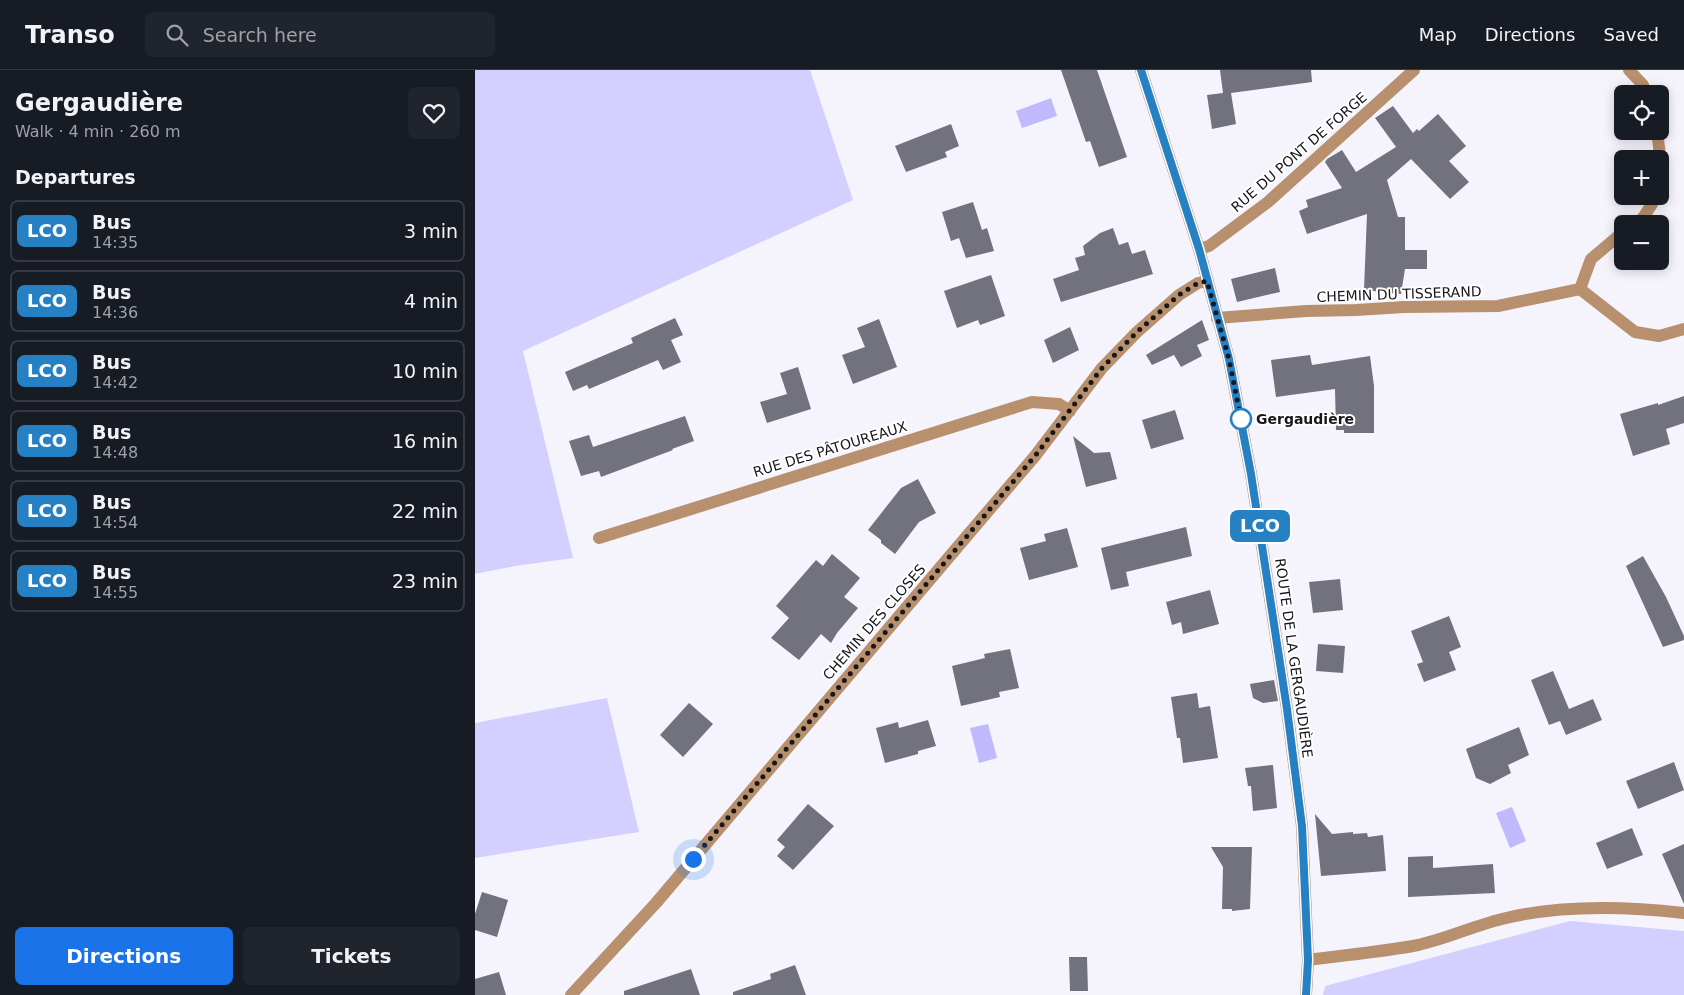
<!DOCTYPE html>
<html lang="en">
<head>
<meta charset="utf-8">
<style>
	body { margin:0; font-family:"DejaVu Sans",sans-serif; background:#20242c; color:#f1f3f6; height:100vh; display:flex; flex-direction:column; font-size:19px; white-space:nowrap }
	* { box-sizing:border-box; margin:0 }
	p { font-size:16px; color:#9ea1a6 }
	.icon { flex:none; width:28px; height:28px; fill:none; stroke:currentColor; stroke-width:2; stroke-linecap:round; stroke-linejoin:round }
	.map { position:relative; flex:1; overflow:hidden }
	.panel { display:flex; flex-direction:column; background:#171b24; width:475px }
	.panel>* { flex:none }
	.badge { padding:0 10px; border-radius:8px; font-size:18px; line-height:32px }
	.tools { position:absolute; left:1139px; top:15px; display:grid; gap:10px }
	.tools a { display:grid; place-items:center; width:55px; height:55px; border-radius:8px; background:#171b24; box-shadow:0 2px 12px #0003; font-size:25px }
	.you { position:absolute; width:25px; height:25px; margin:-12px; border:4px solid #fff; border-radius:50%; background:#1a73e8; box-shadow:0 0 0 8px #1a73e833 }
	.map>.badge { position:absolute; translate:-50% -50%; box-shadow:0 0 0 2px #fff }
	h2 { padding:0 15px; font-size:19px; line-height:45px }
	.round { display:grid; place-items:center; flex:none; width:52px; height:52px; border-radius:8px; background:#20242c }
	.overview { display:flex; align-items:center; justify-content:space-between; height:85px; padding:0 15px }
	h1 { font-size:24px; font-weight:600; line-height:38px }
	.primary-button { display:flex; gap:10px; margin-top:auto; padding:10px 15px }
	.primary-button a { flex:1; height:58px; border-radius:8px; background:#1a73e8; color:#fff; font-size:20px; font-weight:600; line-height:58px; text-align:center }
	.primary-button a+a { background:#20242c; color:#f1f3f6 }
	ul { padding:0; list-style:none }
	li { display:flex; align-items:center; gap:15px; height:62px; margin:0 10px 8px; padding:0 5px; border:2px solid #363941; border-radius:8px }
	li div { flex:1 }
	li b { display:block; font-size:19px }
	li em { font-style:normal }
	li .badge { min-width:55px; font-weight:700; text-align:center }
	header { display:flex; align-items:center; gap:30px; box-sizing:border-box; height:70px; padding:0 25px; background:#171b24; border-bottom:1px solid #363941 }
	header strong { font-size:24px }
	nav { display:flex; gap:28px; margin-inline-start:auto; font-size:18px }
	.search { width:350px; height:45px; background:#20242c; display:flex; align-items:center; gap:12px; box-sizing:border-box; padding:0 18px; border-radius:8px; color:#9ea1a6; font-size:19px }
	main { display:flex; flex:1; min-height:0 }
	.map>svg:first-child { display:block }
	.green { fill:#d3cfff }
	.water { fill:#c0b9fc }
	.building { fill:#72717e }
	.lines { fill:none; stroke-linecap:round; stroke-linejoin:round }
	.minor { stroke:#b8906d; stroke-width:12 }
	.tertiary { stroke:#b8906d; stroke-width:12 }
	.line-casing { stroke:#fff; stroke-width:11 }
	.line { stroke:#2581c4; stroke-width:8 }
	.walk { stroke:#16161b; stroke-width:5; stroke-dasharray:0 9 }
	.stop-dot { fill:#fff; stroke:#2581c4; stroke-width:2.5 }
	.labels { text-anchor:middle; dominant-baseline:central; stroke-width:4; stroke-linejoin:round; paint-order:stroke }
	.street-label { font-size:14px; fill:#16161b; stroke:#fff }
	.stop-label { font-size:14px; font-weight:bold; fill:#16161b; stroke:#fff; text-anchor:start }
</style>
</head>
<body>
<header>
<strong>Transo</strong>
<div class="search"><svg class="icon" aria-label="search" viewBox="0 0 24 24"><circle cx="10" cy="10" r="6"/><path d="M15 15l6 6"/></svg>Search here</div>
<nav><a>Map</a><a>Directions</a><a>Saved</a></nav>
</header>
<main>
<section class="panel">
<div class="overview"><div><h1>Gergaudière</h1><p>Walk · 4 min · 260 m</p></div><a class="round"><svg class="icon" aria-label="heart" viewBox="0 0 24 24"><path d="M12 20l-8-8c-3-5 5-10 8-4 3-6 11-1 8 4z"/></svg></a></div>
<h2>Departures</h2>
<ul>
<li><span class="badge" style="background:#2581c4;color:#fff">LCO</span><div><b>Bus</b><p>14:35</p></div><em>3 min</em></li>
<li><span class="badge" style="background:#2581c4;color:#fff">LCO</span><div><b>Bus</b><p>14:36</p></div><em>4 min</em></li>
<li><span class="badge" style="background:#2581c4;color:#fff">LCO</span><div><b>Bus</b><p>14:42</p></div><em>10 min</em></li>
<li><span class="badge" style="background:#2581c4;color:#fff">LCO</span><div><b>Bus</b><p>14:48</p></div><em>16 min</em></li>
<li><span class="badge" style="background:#2581c4;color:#fff">LCO</span><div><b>Bus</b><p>14:54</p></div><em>22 min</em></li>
<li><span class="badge" style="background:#2581c4;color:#fff">LCO</span><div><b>Bus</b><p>14:55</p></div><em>23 min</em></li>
</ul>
<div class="primary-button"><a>Directions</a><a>Tickets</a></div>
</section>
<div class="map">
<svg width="1209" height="925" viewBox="0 0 1209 925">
	<rect width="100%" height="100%" fill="#f5f4fd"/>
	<path class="green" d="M0,0h335l43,130 -330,151 50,207 -58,8 -40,8z
		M132,628l32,134 -164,26v-135z
		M1095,851l114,10v64h-361l2,-9z"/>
	<path class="water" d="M576,28l6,18 -35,12 -6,-17z
		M513,654l9,34 -18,5 -9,-35z
		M1037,737l14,34 -16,7 -14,-35z"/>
	<path class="building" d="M586,0h36l30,87 -28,10 -9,-26 -4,1z
		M745,0h91l1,12 -81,11 5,31 -24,5 -5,-34 16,-2z
		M918,36l20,27 4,-4 2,2 19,-17 28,32 -17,15 20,21 -19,17 -39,-40 -24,21 11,37h7v33h22v19h-22l-4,25 -37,-4 3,-76 -60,20 -8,-23 9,-4 -2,-7 36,-12 -17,-26 2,-3 15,-9 14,22 40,-25 -21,-29z
		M476,54l8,22 -14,6 2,5 -41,15 -11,-26z
		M498,132l9,28 5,-2 7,23 -28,7 -7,-20 -8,3 -9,-29z
		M638,158l6,17 9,-3 4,12 13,-4 8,24 -92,28 -8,-23 26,-9 -4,-12 10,-3 -2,-9 17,-13z
		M800,198l5,24 -43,10 -6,-23z
		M516,205l14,41 -25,9 -2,-5 -21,8 -13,-37z
		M200,248l8,17 -12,5 10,22 -18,8 -5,-10 -69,29 -2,-4 -14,6 -8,-19 68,-29 -2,-5z
		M404,249l18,48 -44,17 -11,-29 23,-8 -8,-19z
		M727,250l7,20 -12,5 5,11 -21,11 -7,-12 -22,10 -6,-10z
		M595,257l9,23 -26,13 -9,-23z
		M835,285l2,10 58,-9 4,30v47h-30v-3h-8l-1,-41 -59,8 -5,-37z
		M323,297l13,42 -44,14 -7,-21 27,-8 -7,-21z
		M1209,326v27l-18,6 4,15 -37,12 -13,-42 38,-11v2z
		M700,340l9,29 -33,10 -9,-29z
		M210,346l9,25 -22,8 1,1 -72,27 -2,-6 -18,5 -12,-35 20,-6 4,12z
		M598,366l21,17 16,-1 7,27 -31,8z
		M443,409l18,34 -17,9 -24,32 -14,-11v-3l-13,-10 33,-42z
		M711,457l6,29 -66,16 3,14 -18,4 -10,-42z
		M592,458l11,39 -49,13 -9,-32 26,-7 -2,-7z
		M357,484l28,24 -16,19 14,11 -21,25 -6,10 -10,-9 -22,26 -28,-22 18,-20 -13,-12 40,-46 7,6z
		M1168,486l23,41 18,39v4l-21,7 -37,-81z
		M865,509l3,31 -30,3 -4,-31z
		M735,520l9,34 -36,10 -2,-12 -9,3 -6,-23z
		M974,546l12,31 -12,5 7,18 -32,12 -7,-18 6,-2 -12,-31z
		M843,574l27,2 -2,27 -27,-2z
		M535,579l9,39 -20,4 1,5 -39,9 -9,-40 33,-8 -1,-4z
		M1078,601l16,38 24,-10 9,21 -36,15 -6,-14 -11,4 -18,-45z
		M799,610l4,21 -15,2 -10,-5 -3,-14z
		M722,623l2,15 11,-2 8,52 -35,5 -3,-25h-3l-6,-41z
		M214,633l24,21 -30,33 -23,-22z
		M453,650l8,26 -18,5v3l-33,9 -9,-35 22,-6 1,6z
		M1044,657l10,28 -21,10 3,8 -21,11 -14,-6 -10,-29z
		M1199,692l10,28 -46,19 -12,-28z
		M798,695l4,43 -24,3 -2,-25h-3l-3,-18z
		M333,734l26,22 -41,44 -16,-14 8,-9 -8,-7z
		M840,744l17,20 21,-2v2l14,-1 1,4 15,-2 3,36 -65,5z
		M1157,758l11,27 -36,14 -11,-26z
		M1209,774v60l-22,-50z
		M736,777h41l-2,62 -18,2v-2h-10l1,-42z
		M958,786v12l60,-4 2,29 -87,4v-40z
		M7,822l26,8 -11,37 -22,-7v-16z
		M594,887h18l1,34h-18z
		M320,895l11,30h-73v-3l38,-13 -1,-5z
		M216,899l9,26h-76v-4z
		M24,902l7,23h-31v-16z"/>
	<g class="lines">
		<path class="minor" d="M1154,0l14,15 2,9
			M1182,61l4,32 -1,13
			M1159,154l9,-6 14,-22
			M1105,219l11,-30 32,-27
			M742,248l89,-7 50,-1 48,-3 94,-1 82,-17 55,43 24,4 25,-7
			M124,468l433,-136 27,2 11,7
			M833,890c36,-5 74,-8 110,-15 28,-6 55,-19 84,-26 59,-15 122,-13 182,-6
			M96,925l85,-92 299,-353 80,-94 67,-88 35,-36 42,-37 19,-12 9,-2"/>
		<path class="tertiary" d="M666,0l58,179 30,110 22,115 36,235 15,117 6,134 -2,35
			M724,179l10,-3 59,-44 146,-132"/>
	</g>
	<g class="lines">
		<g class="line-casing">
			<path id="line" d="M666,0l58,179 30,110 22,115 36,235 15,117 6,134 -2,35"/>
		</g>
		<use href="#line" class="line"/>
		<path class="walk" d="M218,789l342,-403 67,-88 35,-36 42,-37 19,-12 9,-2 22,78 12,60"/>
	</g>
	<circle class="stop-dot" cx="766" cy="349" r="10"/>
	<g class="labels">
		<g class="street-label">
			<text transform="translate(824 82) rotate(-41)">RUE DU PONT DE FORGE</text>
			<text transform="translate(924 224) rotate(-2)">CHEMIN DU TISSERAND</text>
			<text transform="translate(355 379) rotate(-17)">RUE DES PÂTOUREAUX</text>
			<text transform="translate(399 552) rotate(-49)">CHEMIN DES CLOSES</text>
			<text transform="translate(819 588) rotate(82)">ROUTE DE LA GERGAUDIÈRE</text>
		</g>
		<g class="stop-label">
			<text x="781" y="349">Gergaudière</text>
		</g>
	</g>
</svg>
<div class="tools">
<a><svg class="icon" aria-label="locate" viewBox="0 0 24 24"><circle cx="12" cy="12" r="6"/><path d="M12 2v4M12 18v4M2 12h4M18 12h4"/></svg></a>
<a>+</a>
<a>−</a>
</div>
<div class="you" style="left:218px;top:789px"></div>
<b class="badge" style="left:785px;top:456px;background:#2581c4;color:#fff">LCO</b>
</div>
</main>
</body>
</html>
